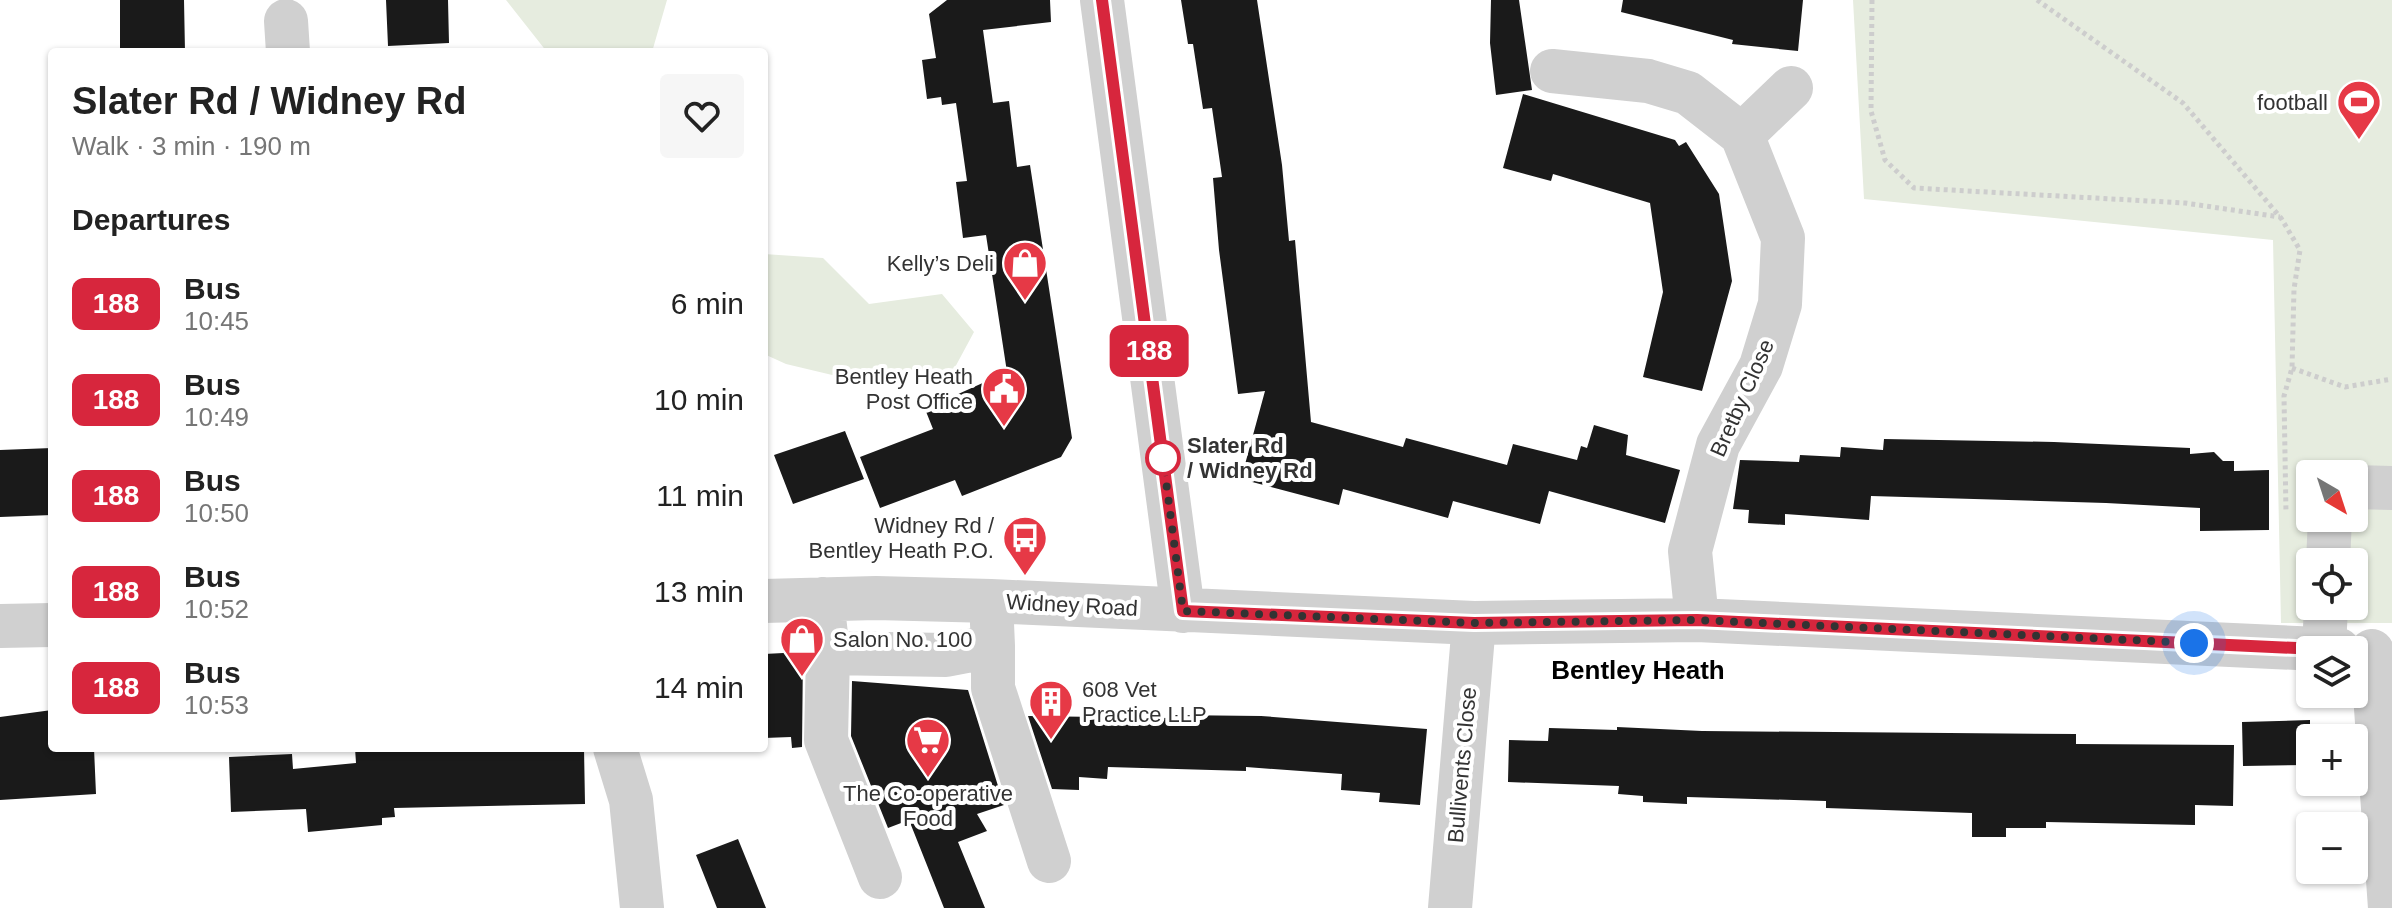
<!DOCTYPE html>
<html lang="en">
<head>
<meta charset="utf-8">
<style>
	body { margin:0; font-family:Arial,sans-serif; background:#f6f6f6; color:#222; height:100vh; display:flex; flex-direction:column; font-size:30px; white-space:nowrap }
	* { box-sizing:border-box; margin:0 }
	p { font-size:26px; color:#767676 }
	.icon { flex:none; width:44px; height:44px; fill:none; stroke:currentColor; stroke-width:2; stroke-linecap:round; stroke-linejoin:round }
	.map { position:relative; flex:1; overflow:hidden }
	.details { position:absolute; left:48px; top:48px; width:720px; height:704px; display:flex; flex-direction:column; background:#fff; border-radius:8px; box-shadow:0 2px 6px #0004 }
	.details>* { flex:none }
	.badge { padding:0 16px; border-radius:12px; font-size:28px; line-height:52px }
	.needle { width:52px; rotate:141deg }
	.fabs { position:absolute; left:2296px; top:460px; display:grid; gap:16px }
	.fabs a { display:grid; place-items:center; width:72px; height:72px; border-radius:8px; background:#fff; box-shadow:0 2px 6px #0004; font-size:40px }
	.you { position:absolute; width:40px; height:40px; margin:-20px; border:6px solid #fff; border-radius:50%; background:#1a73e8; box-shadow:0 0 0 12px #1a73e833 }
	.map>.badge { position:absolute; translate:-50% -50%; box-shadow:0 0 0 4px #fff }
	h2 { padding:0 24px; font-size:30px; line-height:72px }
	.round { display:grid; place-items:center; flex:none; width:84px; height:84px; border-radius:8px; background:#f6f6f6 }
	.headline { display:flex; align-items:center; justify-content:space-between; height:136px; padding:0 24px }
	h1 { font-size:38px; font-weight:600; line-height:60px }
	ul { padding:0; list-style:none }
	li { display:flex; align-items:center; gap:24px; height:96px; padding:0 24px }
	li div { flex:1 }
	li b { display:block; font-size:30px }
	li em { font-style:normal }
	li .badge { min-width:88px; font-weight:700; text-align:center }
	.map>svg:first-child { display:block }
	.green { fill:#e6ecdf; fill-rule:evenodd }
	.building { fill:#1a1a1a }
	.lines { fill:none; stroke-linecap:round; stroke-linejoin:round }
	.path { stroke:#cdcdcd; stroke-width:5; stroke-dasharray:4 4; stroke-linecap:butt }
	.minor { stroke:#d0d0d0; stroke-width:44 }
	.line-casing { stroke:#fff; stroke-width:18 }
	.line { stroke:#d7263d; stroke-width:12 }
	.walk { stroke:#333; stroke-width:8; stroke-dasharray:0 14.4 }
	.stop-dot { fill:#fff; stroke:#d7263d; stroke-width:4 }
	.labels { text-anchor:middle; dominant-baseline:central; stroke-width:8; stroke-linejoin:round; paint-order:stroke }
	.poi-label { font-size:22px; fill:#333; stroke:#fff; text-anchor:end }
	.street-label { font-size:22px; fill:#333; stroke:#fff }
	.stop-label { font-size:22px; font-weight:bold; fill:#333; stroke:#fff; text-anchor:start }
	.quarter-label { font-size:26px; font-weight:bold; fill:#000; stroke:#fff }
</style>
</head>
<body>
<div class="map">
<svg width="2392" height="908" viewBox="0 0 2392 908">
	<rect width="100%" height="100%" fill="#fff"/>
	<path class="green" d="M506,0h161l-15,52h-105z
		M1853,0h539v623h-111l-8,-383 -409,-41zM2310,474h44v44h-44zM2310,562h44v44h-44z
		M764,254l59,4 46,46 73,-10 32,38 -21,39 -61,-1 -43,9 -63,-15 -22,-10z"/>
	<path class="building" d="M120,0h64l1,52h-65z
		M386,0h62l1,43 -61,3z
		M947,0h103l1,22 -68,8 10,73 16,-2 8,66 13,-2 42,273 -11,19 -99,39 -7,-16 -75,28 -20,-51 73,-28 -8,-20 82,-37 -21,-137 -23,3 -7,-56 11,-1 -11,-78 -14,2 -1,-8 -14,2 -5,-39 14,-2 -7,-44z
		M1181,0h76l25,165 7,76 6,-1 16,182 92,25 3,-9 101,27 6,-21 64,16 4,-14 6,2 7,-23 34,10 -2,20 54,15 -15,53 -116,-32 -9,33 -87,-23 -5,17 -105,-29 -4,16 -98,-26 24,-88 -27,3 -19,-144 -6,-72 9,-1 -10,-69 -9,1 -10,-65h-5z
		M1491,0h28l13,90 -36,5 -6,-52z
		M1623,0h180l-5,51 -66,-7 1,-4 -112,-28z
		M1523,94l152,46 4,6 7,-4 33,52 13,87 -30,110 -59,-14 20,-85 -13,-89 -97,-29 -2,7 -48,-13z
		M845,431l19,48 -71,25 -19,-49z
		M1884,439l170,3 136,6v6l24,-2 9,9h11v10l35,-1v60l-69,1v-23l-94,-5 -235,-7 -2,24 -84,-6v11l-37,-2 1,-13 -16,-1 7,-49 59,2 1,-7 40,2 1,-10 42,3z
		M52,448v67l-52,2v-67z
		M803,652l-1,95 -10,1 -1,-11 -27,1v-84z
		M852,681l116,9 36,115 -27,9 10,17 -29,11 27,66h-41l-35,-88 -21,8 -37,-92z
		M52,710v38h42l2,46 -96,6v-83z
		M1172,715l89,1 166,13 -7,76 -41,-3 1,-9 -39,-3 1,-16 -96,-7v4l-138,-4 -1,12 -28,-2v13l-27,-1 -24,-73 144,2z
		M2310,720v45l-67,1 -1,-44z
		M1617,727l85,4 374,3v10l158,1 -1,61 -38,-1v20l-149,-3v6h-40v9h-34v-24l-146,-5v-7l-139,-4v7l-44,-2v-6l-25,-2 1,-8 -111,-4 1,-42 39,1 1,-13 68,2z
		M355,748h229l1,56 -191,4 1,9 -13,1v7l-74,7 -2,-23 -75,3 -2,-55 63,-3 1,15 63,-6z
		M738,839l28,69h-49l-21,-53z"/>
	<g class="lines">
		<path class="path" d="M1872,0l-1,111 14,49 29,28 271,15 95,14
			M2037,0l146,103 98,115 19,32 -6,39 -2,79 -8,28 2,117
			M2292,368l53,19 47,-8"/>
		<path class="minor" d="M1102,0l81,611
			M286,21l2,31
			M1552,71l96,10 40,12 54,42 41,103 -3,66 -19,62 -43,79 -28,106 7,69
			M1742,135l49,-47
			M2354,487l38,1
			M2328,562l2,-44
			M822,599l6,54 118,2 47,-9 -2,-45
			M764,601l112,-3 115,3 483,22 223,-3 642,30
			M0,626l52,-1
			M993,646v42l56,173
			M2324,649l2,-43
			M2372,651l18,257
			M828,653l-2,87 54,137
			M615,748l16,52 11,108
			M1450,908l24,-285"/>
	</g>
	<g class="lines">
		<g class="line-casing">
			<path id="line" d="M1102,0l81,611 291,12 223,-3 641,30"/>
		</g>
		<use href="#line" class="line"/>
		<path class="walk" d="M1163,458l20,153 291,12 223,-3 497,23"/>
	</g>
	<defs>
		<g id="stadium-pin" transform="scale(2.3)"><path d="M0 17L-7.5 6A9.5 9.5 0 1 1 7.5 6Z" fill="#e63946" stroke="#fff"/><path d="M0-5a6.5 5 0 1 0 0 10a6.5 5 0 1 0 0-10ZM-3.5-1.8h7v3.6h-7Z" fill="#fff"/></g>
		<g id="shop-pin" transform="scale(2.3)"><path d="M0 17L-7.5 6A9.5 9.5 0 1 1 7.5 6Z" fill="#e63946" stroke="#fff"/><path d="M-5-2.5h2.3a2.7 3.5 0 0 1 5.4 0H5L5.5 6h-11ZM-1.5-2.5h3a1.5 2.3 0 0 0-3 0Z" fill="#fff"/></g>
		<g id="civic-pin" transform="scale(2.3)"><path d="M0 17L-7.5 6A9.5 9.5 0 1 1 7.5 6Z" fill="#e63946" stroke="#fff"/><path d="M-.6-6.5H3V-4.5H.6V-3L4-1V1h2V6H-6V1h2V-1L-.6-3ZM-1.2 2.5V6h2.4V2.5Z" fill="#fff"/></g>
		<g id="bus-pin" transform="scale(2.3)"><path d="M0 17L-7.5 6A9.5 9.5 0 1 1 7.5 6Z" fill="#e63946" stroke="#fff"/><path d="M-5-6H5V4H4V6H2V4H-2V6H-4V4H-5ZM-3.5-4V0h7V-4ZM-3.5 1.2v1.5H-2V1.2ZM2 1.2v1.5H3.5V1.2Z" fill="#fff"/></g>
		<g id="building-pin" transform="scale(2.3)"><path d="M0 17L-7.5 6A9.5 9.5 0 1 1 7.5 6Z" fill="#e63946" stroke="#fff"/><path d="M-4-6H4V6H1V3H-1V6H-4ZM-2.5-4.3h1.7v1.8h-1.7ZM.8-4.3h1.7v1.8H.8ZM-2.5-1h1.7V.8h-1.7ZM.8-1h1.7V.8H.8Z" fill="#fff"/></g>
		<g id="supermarket-pin" transform="scale(2.3)"><path d="M0 17L-7.5 6A9.5 9.5 0 1 1 7.5 6Z" fill="#e63946" stroke="#fff"/><path d="M-6-5.5h2.5l.6 2H6L4.5 2H-2.5L-4.4-4H-6ZM-1.5 3.2a1.3 1.3 0 1 0 .1 0ZM3 3.2a1.3 1.3 0 1 0 .1 0Z" fill="#fff"/></g>
	</defs>
	<g fill-rule="evenodd">
		<use href="#stadium-pin" x="2359" y="102"/>
		<use href="#shop-pin" x="1025" y="263"/>
		<use href="#civic-pin" x="1004" y="389"/>
		<use href="#bus-pin" x="1025" y="538"/>
		<use href="#shop-pin" x="802" y="639"/>
		<use href="#building-pin" x="1051" y="702"/>
		<use href="#supermarket-pin" x="928" y="740"/>
	</g>
	<circle class="stop-dot" cx="1163" cy="458" r="16"/>
	<g class="labels">
		<g class="poi-label">
			<text x="2328" y="102">football</text>
			<text x="994" y="263">Kelly’s Deli</text>
			<text x="973" y="376">Bentley Heath<tspan x="973" dy="25">Post Office</tspan></text>
			<text x="994" y="525">Widney Rd /<tspan x="994" dy="25">Bentley Heath P.O.</tspan></text>
			<text x="833" y="639" text-anchor="start">Salon No. 100</text>
			<text x="1082" y="689" text-anchor="start">608 Vet<tspan x="1082" dy="25">Practice LLP</tspan></text>
			<text x="928" y="793" text-anchor="middle">The Co-operative<tspan x="928" dy="25">Food</tspan></text>
		</g>
		<g class="street-label">
			<text transform="translate(1742 398) rotate(-66)">Bretby Close</text>
			<text transform="translate(1072 605) rotate(3)">Widney Road</text>
			<text transform="translate(1462 765) rotate(-85)">Bullivents Close</text>
		</g>
		<g class="stop-label">
			<text x="1187" y="445">Slater Rd<tspan x="1187" dy="25">/ Widney Rd</tspan></text>
		</g>
		<g class="quarter-label">
			<text x="1638" y="670">Bentley Heath</text>
		</g>
	</g>
</svg>
<div class="fabs">
<a><svg class="needle" viewBox="-14 -14 28 28"><path d="M0-13l5 13h-10z" fill="#e53935"/><path d="M0 13l5-13h-10z" fill="#767676"/></svg></a>
<a><svg class="icon" aria-label="locate" viewBox="0 0 24 24"><circle cx="12" cy="12" r="6"/><path d="M12 2v4M12 18v4M2 12h4M18 12h4"/></svg></a>
<a><svg class="icon" aria-label="layers" viewBox="0 0 24 24"><path d="M12 4l9 5-9 5-9-5zM3 14l9 5 9-5"/></svg></a>
<a>+</a>
<a>−</a>
</div>
<div class="you" style="left:2194px;top:643px"></div>
<b class="badge" style="left:1149px;top:351px;background:#d7263d;color:#fff">188</b>
<section class="details">
<div class="headline"><div><h1>Slater Rd / Widney Rd</h1><p>Walk · 3 min · 190 m</p></div><a class="round"><svg class="icon" aria-label="heart" viewBox="0 0 24 24"><path d="M12 20l-8-8c-3-5 5-10 8-4 3-6 11-1 8 4z"/></svg></a></div>
<h2>Departures</h2>
<ul>
<li><span class="badge" style="background:#d7263d;color:#fff">188</span><div><b>Bus</b><p>10:45</p></div><em>6 min</em></li>
<li><span class="badge" style="background:#d7263d;color:#fff">188</span><div><b>Bus</b><p>10:49</p></div><em>10 min</em></li>
<li><span class="badge" style="background:#d7263d;color:#fff">188</span><div><b>Bus</b><p>10:50</p></div><em>11 min</em></li>
<li><span class="badge" style="background:#d7263d;color:#fff">188</span><div><b>Bus</b><p>10:52</p></div><em>13 min</em></li>
<li><span class="badge" style="background:#d7263d;color:#fff">188</span><div><b>Bus</b><p>10:53</p></div><em>14 min</em></li>
</ul>
</section>
</div>
</body>
</html>
